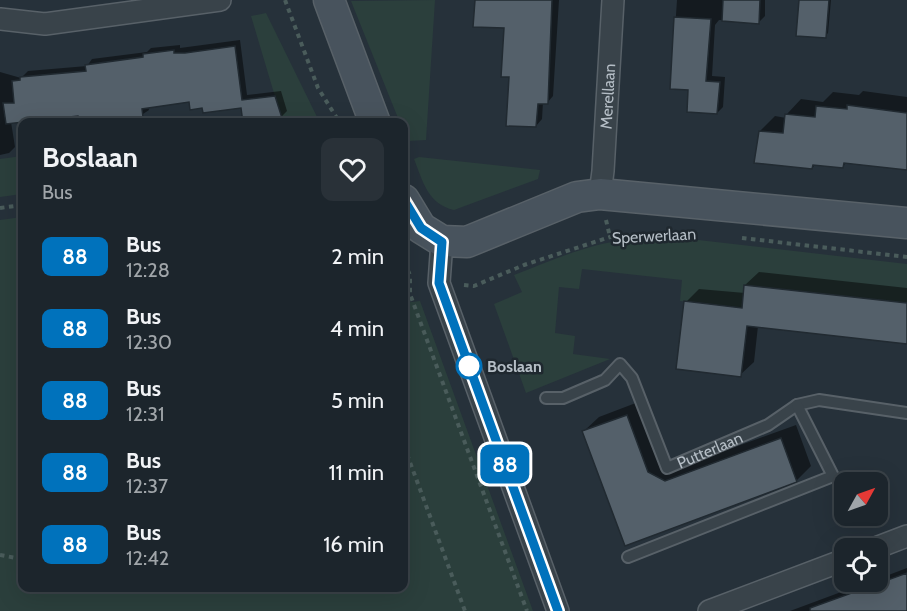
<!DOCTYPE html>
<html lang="en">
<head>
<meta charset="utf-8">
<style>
	body { margin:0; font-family:Cabin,sans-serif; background:#293138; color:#f1f3f6; height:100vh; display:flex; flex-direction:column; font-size:22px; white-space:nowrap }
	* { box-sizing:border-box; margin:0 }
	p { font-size:20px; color:#a0a5a9 }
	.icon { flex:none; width:33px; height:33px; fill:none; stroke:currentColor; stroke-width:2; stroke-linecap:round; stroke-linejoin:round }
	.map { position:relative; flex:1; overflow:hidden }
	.details { position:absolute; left:18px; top:118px; width:390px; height:474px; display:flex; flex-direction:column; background:#1c252c; border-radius:12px; box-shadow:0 6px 24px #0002,0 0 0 2px #3a4248 }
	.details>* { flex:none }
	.badge { padding:0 12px; border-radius:9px; font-size:21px; line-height:39px }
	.needle { width:39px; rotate:50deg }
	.tools { position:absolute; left:834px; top:472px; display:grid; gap:12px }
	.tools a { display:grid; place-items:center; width:54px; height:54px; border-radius:12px; background:#1c252c; box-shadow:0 6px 24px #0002,0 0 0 2px #3a4248; font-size:30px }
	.map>.badge { position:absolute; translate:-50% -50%; box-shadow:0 0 0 3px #fff }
	.round { display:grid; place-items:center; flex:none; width:63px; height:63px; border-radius:12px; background:#293138 }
	.overview { display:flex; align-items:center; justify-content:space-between; height:102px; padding:0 24px }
	h1 { font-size:28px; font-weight:700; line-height:45px }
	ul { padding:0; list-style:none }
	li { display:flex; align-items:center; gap:18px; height:72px; padding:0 24px }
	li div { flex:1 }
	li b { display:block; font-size:22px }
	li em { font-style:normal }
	li .badge { min-width:66px; font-weight:700; text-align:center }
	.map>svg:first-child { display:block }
	.green { fill:#2b3f3c }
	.shadow { fill:#0007 }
	.building { fill:#54606a; stroke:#212a31; stroke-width:1.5 }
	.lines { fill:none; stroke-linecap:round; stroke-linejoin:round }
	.lane-casing { stroke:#586168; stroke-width:14 }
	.street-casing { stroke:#586168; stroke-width:24 }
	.secondary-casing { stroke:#586168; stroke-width:33 }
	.path { stroke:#4a5c5b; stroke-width:4; stroke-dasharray:4.5 4.5; stroke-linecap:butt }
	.lane { stroke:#39434a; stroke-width:10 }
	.street { stroke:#39434a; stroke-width:21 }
	.secondary { stroke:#48535d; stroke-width:30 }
	.line-casing { stroke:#fff; stroke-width:14 }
	.line { stroke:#0072bc; stroke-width:9 }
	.stop-dot { fill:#fff; stroke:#0072bc; stroke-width:3 }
	.labels { text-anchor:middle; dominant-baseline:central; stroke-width:5; stroke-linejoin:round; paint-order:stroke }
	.street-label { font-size:16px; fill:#b5bec6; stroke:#1f282f }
	.stop-label { font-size:16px; font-weight:bold; fill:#b5bec6; stroke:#1f282f; text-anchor:start }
</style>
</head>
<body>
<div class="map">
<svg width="907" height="611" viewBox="0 0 907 611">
	<rect width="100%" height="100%" fill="#26313a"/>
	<path class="green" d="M435,0l-9,140 -19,1 -3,-9v-9h-4l-49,-122z
		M266,13l54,110h-58l20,-3 -31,-104z
		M22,156v38l-22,3v-38z
		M419,157l121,13 -2,9 -84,31c-26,-6 -31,-28 -40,-51z
		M22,217v371h382v-285l16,-2 113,310h-533v-391z
		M672,237l235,27v39l-163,-18 -3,30 -12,-9 -49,-5 2,-21 -100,-11 -3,20 -20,-2 -4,46 20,3 -2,18 37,5 -84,34 -32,-89 28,-12 -8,-17c29,-11 58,-24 88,-31 23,-5 47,-6 70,-7z"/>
	<path class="shadow" d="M477,0h82l-6,96 -6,7 -4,-1 -1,17 -6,7 -25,-50 -6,-49z
		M677,0h88v16l-6,6 -40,-2 -4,5 -3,51 13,1 -2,30 -6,6 -27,-24 -19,-1z
		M800,0h31l-3,33 -3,3z
		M240,40l7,55 34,-4 6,20 -6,6 -39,-10h-38l-14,-7 -42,6 1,4 -9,6 1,7h-72l-1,-7 -57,6 4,25 -6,6 -9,2v-83l21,6 7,-7 59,-5 5,-7 55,-7 4,-4 29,-3v3z
		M863,91l44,6v72l-60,-7 -4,4 -27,-2 -4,4 -52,-37 15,-15 11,2 1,-4 14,-15 22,3 10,-10 26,3z
		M759,272l148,16v54l-149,-16 -4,36 -14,13 -54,-73 13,-13 46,4v-8z
		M641,401l21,57 18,9 116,-42 15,41 -15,15 -170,63 -42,-113 15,-14z
		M907,568v43h-117l78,-29h10v-3z"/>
	<path class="building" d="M475,0h77l-4,104h-10l-2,23 -30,-1 3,-49h-8l3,-49 -31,-1z
		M723,0h37l-1,24 -37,-3z
		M799,0h30l-3,38 -30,-2z
		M674,17l37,2 -5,62 14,1 -3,32 -30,-2 1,-22 -18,-1z
		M235,46l7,54 33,-4 7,22 -39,5 -2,-15 -38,5 -1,-5 -12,2 -1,-8 -47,7 1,8 -10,2 1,4h-54l-2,-7 -72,8 -3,-21h11l-2,-22 8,-1v-3l66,-6 -1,-6 58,-8v-3l31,-4v3h11z
		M847,105l60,8v57l-63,-7 -1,5 -30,-3 -1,4 -58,-6 5,-32 24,2 2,-19 30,3 1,-11 31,3z
		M744,285l163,18v41l-160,-18 -6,51 -65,-8 8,-68 58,7z
		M627,415l21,57 17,9 116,-43 16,44 -172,64 -43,-115z
		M907,573v38h-97v-3z"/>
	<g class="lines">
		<g class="lane-casing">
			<g id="lane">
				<path id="s1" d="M546,398h17l42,-18 15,-16 12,14 35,90 101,-43 29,-20 22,-5 88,13"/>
				<path d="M628,557l205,-81 -36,-71"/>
			</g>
		</g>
		<g class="street-casing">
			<g id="street">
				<path d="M0,19l45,5 175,-24"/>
				<path id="s2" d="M600,194l3,-23 10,-171"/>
				<path d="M442,241l-3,42 119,328"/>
				<path d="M873,549l34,-13"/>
				<path d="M709,611l135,-51"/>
			</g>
		</g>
		<g class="secondary-casing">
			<path id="secondary" d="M329,0l46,123
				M404,200l17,28 21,13 25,1 110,-45 23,-3 307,29"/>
		</g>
		<path class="path" d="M285,0l33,88 22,35
			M0,208l22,-3
			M606,220l4,17
			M742,238l165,19
			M404,262l6,13v19l117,317
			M464,285l10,1 50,-21 86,-28 71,-5
			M404,294h6
			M404,446l61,165
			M0,555l22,4"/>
		<use href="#lane" class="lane"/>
		<use href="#street" class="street"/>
		<use href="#secondary" class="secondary"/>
	</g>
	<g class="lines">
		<g class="line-casing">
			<path id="line" d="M404,200l17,28 21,14 -3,41 119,328"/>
		</g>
		<use href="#line" class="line"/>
	</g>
	<circle class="stop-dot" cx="469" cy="366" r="12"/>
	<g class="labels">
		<g class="street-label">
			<text stroke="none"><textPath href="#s2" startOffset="98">Merellaan</textPath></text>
			<text transform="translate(654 236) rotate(-3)">Sperwerlaan</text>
			<text stroke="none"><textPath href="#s1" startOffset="246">Putterlaan</textPath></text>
		</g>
		<g class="stop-label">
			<text x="487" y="366">Boslaan</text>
		</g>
	</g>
</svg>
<div class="tools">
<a><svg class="needle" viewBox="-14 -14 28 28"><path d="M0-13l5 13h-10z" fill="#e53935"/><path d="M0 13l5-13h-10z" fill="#a0a5a9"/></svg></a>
<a><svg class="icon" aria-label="locate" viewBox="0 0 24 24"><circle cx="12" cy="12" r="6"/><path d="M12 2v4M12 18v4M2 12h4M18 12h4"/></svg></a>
</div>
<b class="badge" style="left:505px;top:464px;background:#0072bc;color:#fff">88</b>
<section class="details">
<div class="overview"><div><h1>Boslaan</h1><p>Bus</p></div><a class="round"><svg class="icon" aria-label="heart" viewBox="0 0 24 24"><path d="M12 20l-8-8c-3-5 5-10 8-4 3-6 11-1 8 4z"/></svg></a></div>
<ul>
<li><span class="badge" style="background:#0072bc;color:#fff">88</span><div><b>Bus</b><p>12:28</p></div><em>2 min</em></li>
<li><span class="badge" style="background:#0072bc;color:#fff">88</span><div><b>Bus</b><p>12:30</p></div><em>4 min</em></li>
<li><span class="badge" style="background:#0072bc;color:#fff">88</span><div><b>Bus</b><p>12:31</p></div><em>5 min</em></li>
<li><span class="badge" style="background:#0072bc;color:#fff">88</span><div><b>Bus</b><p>12:37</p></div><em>11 min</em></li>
<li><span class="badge" style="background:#0072bc;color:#fff">88</span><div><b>Bus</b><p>12:42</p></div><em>16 min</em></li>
</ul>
</section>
</div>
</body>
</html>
